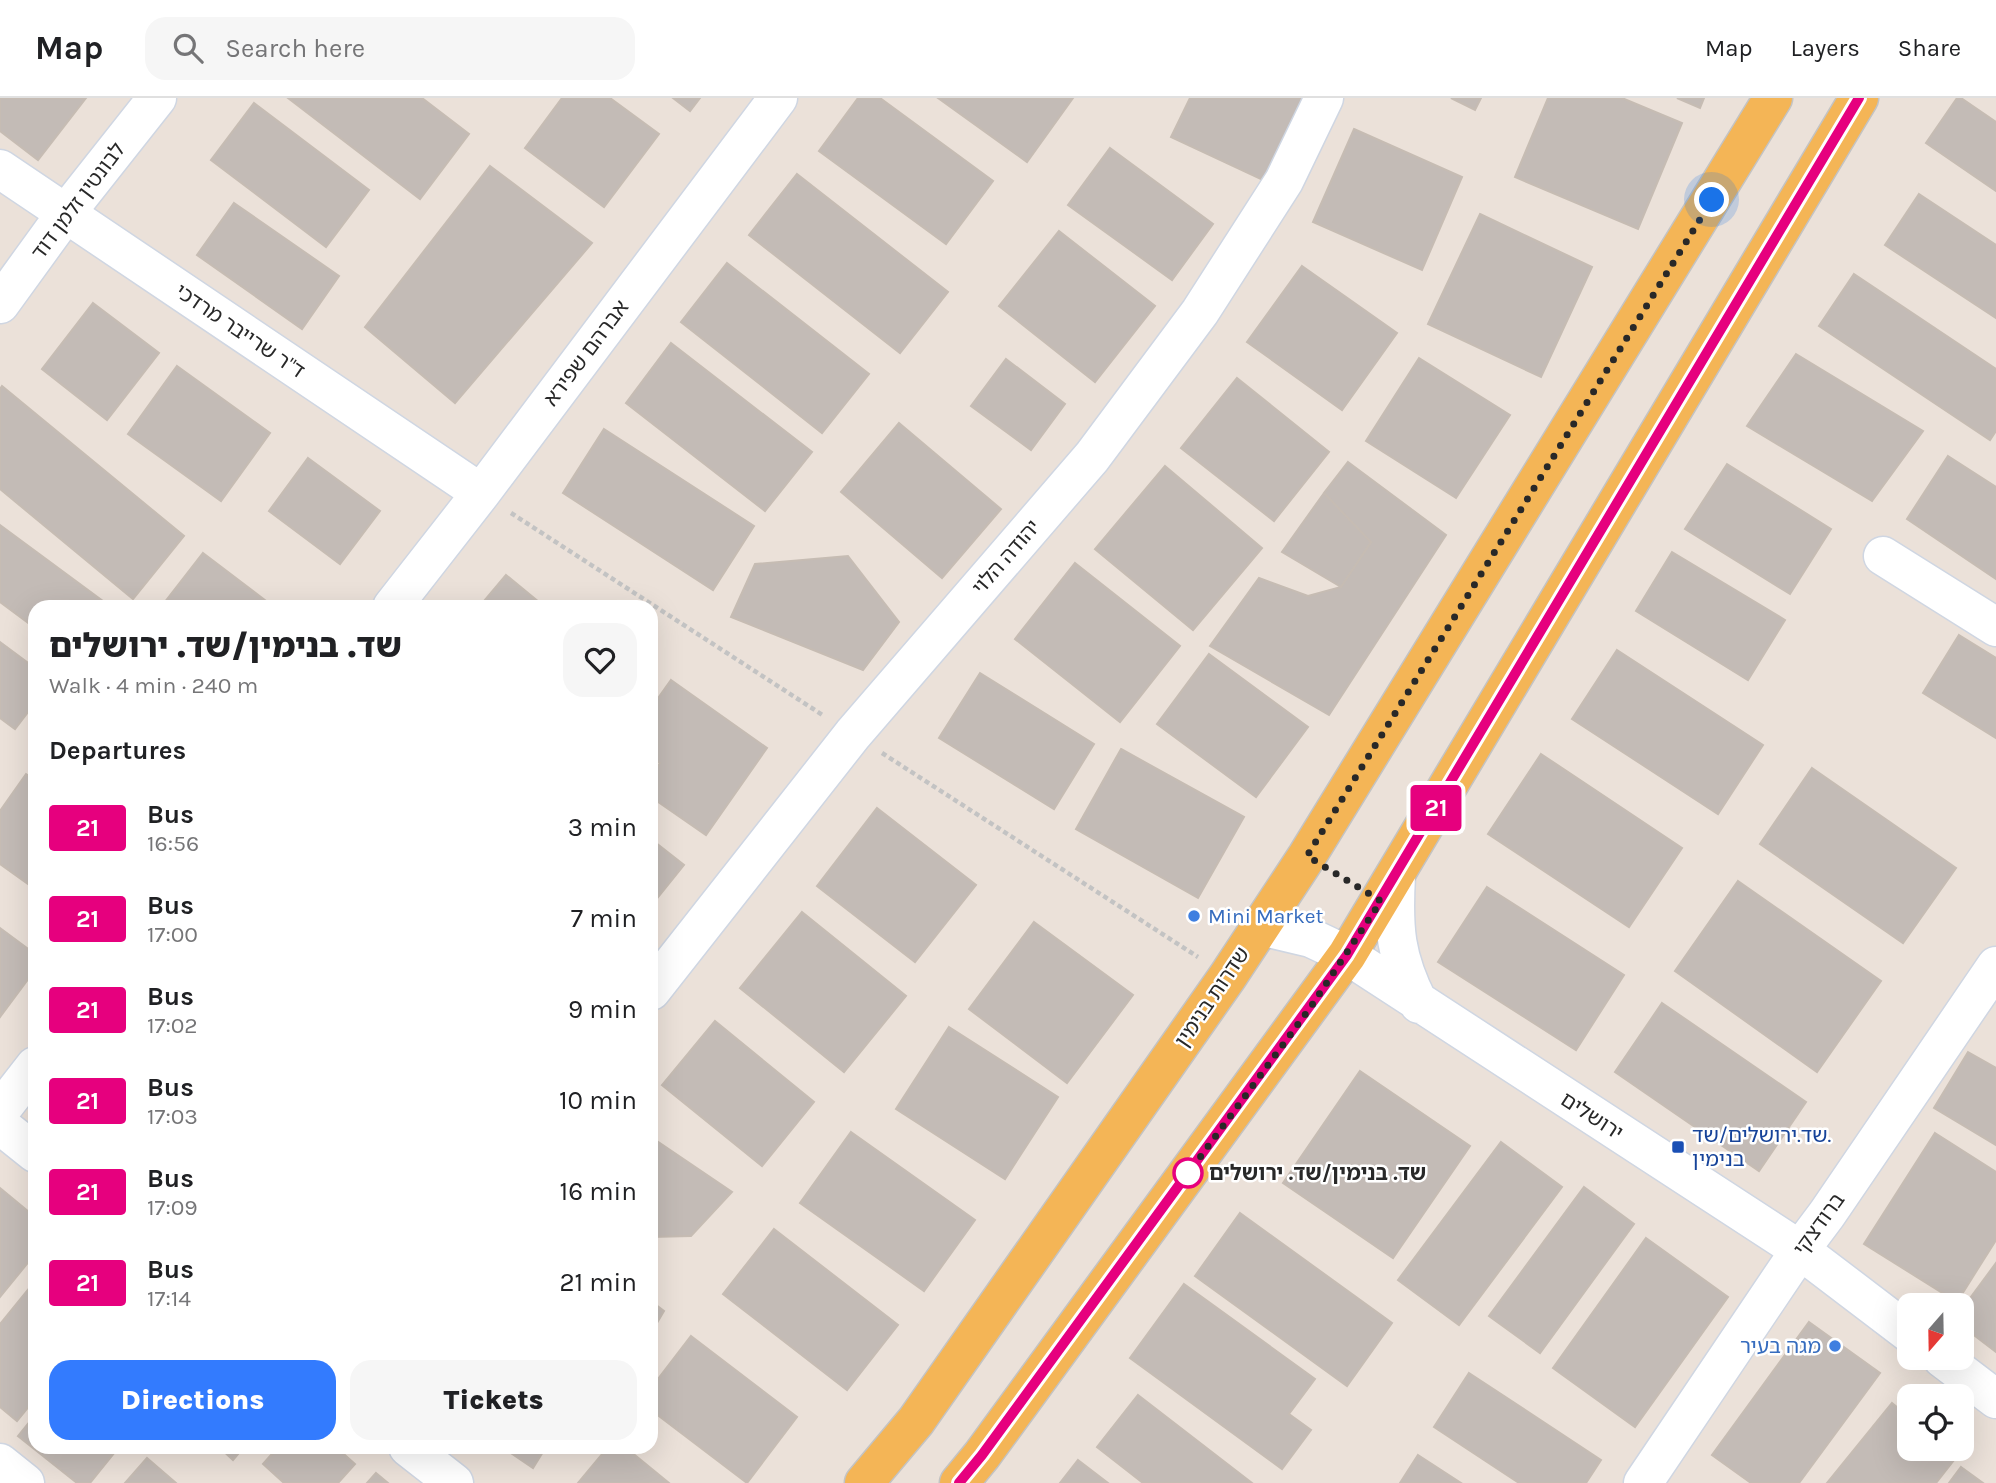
<!DOCTYPE html>
<html lang="en">
<head>
<meta charset="utf-8">
<style>
	body { margin:0; font-family:Karla,"Noto Sans Hebrew",sans-serif; background:#f6f6f6; color:#202124; height:100vh; display:flex; flex-direction:column; font-size:26px; white-space:nowrap }
	* { box-sizing:border-box; margin:0 }
	p { font-size:23px; color:#757577 }
	.icon { flex:none; width:38px; height:38px; fill:none; stroke:currentColor; stroke-width:2; stroke-linecap:round; stroke-linejoin:round }
	.map { position:relative; flex:1; overflow:hidden }
	.details { position:absolute; left:28px; top:502px; width:630px; height:854px; display:flex; flex-direction:column; background:#fff; border-radius:21px; box-shadow:0 7px 28px #0002 }
	.details>* { flex:none }
	.badge { padding:0 14px; border-radius:5px; font-size:24px; line-height:46px }
	.needle { width:46px; rotate:200deg }
	.controls { position:absolute; left:1897px; top:1195px; display:grid; gap:14px }
	.controls a { display:grid; place-items:center; width:77px; height:77px; border-radius:14px; background:#fff; box-shadow:0 7px 28px #0002; font-size:35px }
	.you { position:absolute; width:35px; height:35px; margin:-18px; border:5px solid #fff; border-radius:50%; background:#1a73e8; box-shadow:0 0 0 10px #1a73e833 }
	.map>.badge { position:absolute; translate:-50% -50%; box-shadow:0 0 0 4px #fff }
	h2 { padding:0 21px; font-size:26px; line-height:63px }
	.round { display:grid; place-items:center; flex:none; width:74px; height:74px; border-radius:21px; background:#f6f6f6 }
	.headline { display:flex; align-items:center; justify-content:space-between; height:119px; padding:0 21px }
	h1 { font-size:33px; font-weight:800; line-height:52px }
	.cta { display:flex; gap:14px; margin-top:auto; padding:14px 21px }
	.cta a { flex:1; height:80px; border-radius:21px; background:#337bfe; color:#fff; font-size:28px; font-weight:800; line-height:80px; text-align:center }
	.cta a+a { background:#f6f6f6; color:#202124 }
	ul { padding:0; list-style:none }
	li { display:flex; align-items:center; gap:21px; height:91px; padding:0 21px }
	li div { flex:1 }
	li b { display:block; font-size:26px }
	li em { font-style:normal }
	li .badge { min-width:77px; font-weight:700; text-align:center }
	header { display:flex; align-items:center; gap:42px; box-sizing:border-box; height:98px; padding:0 35px; background:#fff; border-bottom:2px solid #e0e0e0 }
	header strong { font-size:33px }
	nav { display:flex; gap:38px; margin-inline-start:auto; font-size:24px }
	.search { width:490px; height:63px; background:#f6f6f6; display:flex; align-items:center; gap:18px; box-sizing:border-box; padding:0 24px; border-radius:21px; color:#757577; font-size:26px }
	.map>svg:first-child { display:block }
	.building { fill:#c3bbb6; stroke:#c6bcb3; stroke-width:2 }
	.lines { fill:none; stroke-linecap:round; stroke-linejoin:round }
	.minor-casing { stroke:#cfd6e2; stroke-width:41 }
	.major-casing { stroke:#c3c3c3; stroke-width:41 }
	.path { stroke:#c3c3c3; stroke-width:4.5; stroke-dasharray:5 3.5; stroke-linecap:butt }
	.minor { stroke:#fff; stroke-width:38 }
	.major { stroke:#f4b556; stroke-width:38 }
	.line-casing { stroke:#fff; stroke-width:16 }
	.line { stroke:#e6007e; stroke-width:10 }
	.walk { stroke:#282828; stroke-width:7; stroke-dasharray:0 12.6 }
	.shop-dot { fill:#3f7fe0; stroke:#fff; stroke-width:2.5 }
	.transit-dot { fill:#1a4fb4; stroke:#fff; stroke-width:2.5 }
	.stop-dot { fill:#fff; stroke:#e6007e; stroke-width:3.5 }
	.labels { text-anchor:middle; dominant-baseline:central; stroke-width:5; stroke-linejoin:round; paint-order:stroke }
	.street-label { font-size:21px; fill:#282828; stroke:#fff }
	.shop-label { font-size:21px; fill:#366cbe; stroke:#fff; text-anchor:start }
	.transit-label { font-size:21px; fill:#164399; stroke:#fff; text-anchor:start }
	.stop-label { font-size:21px; font-weight:bold; fill:#282828; stroke:#fff; text-anchor:start }
</style>
</head>
<body>
<header>
<strong>Map</strong>
<div class="search"><svg class="icon" aria-label="search" viewBox="0 0 24 24"><circle cx="10" cy="10" r="6"/><path d="M15 15l6 6"/></svg>Search here</div>
<nav><a>Map</a><a>Layers</a><a>Share</a></nav>
</header>
<div class="map">
<svg width="1996" height="1385" viewBox="0 0 1996 1385">
	<rect width="100%" height="100%" fill="#ebe1d9"/>
	<path class="building" d="M0,0h86l-48,62 -38,-29z
		M288,0h134l47,36 -49,65z
		M562,0h48l49,36 -55,73 -79,-59z
		M673,0h27l-10,13z
		M858,0h22l113,83 -47,63 -127,-93z
		M938,0h135l-46,64z
		M1190,0h114l-39,83 -94,-44z
		M1451,0h30l-6,12z
		M1548,0h74l60,25 -44,106 -123,-52z
		M1677,0h27l-4,10z
		M1957,0h4l35,24v69l-70,-48z
		M254,5l115,87 -43,57 -115,-87z
		M1354,31l108,48 -40,93 -109,-48z
		M1110,50l103,76 -41,56 -104,-75z
		M490,68l102,77 -137,160 -90,-76z
		M797,76l151,118 -48,61 -151,-118z
		M1919,96l77,51v73l-111,-73z
		M234,105l105,73 -37,53 -105,-74z
		M1480,116l112,53 -51,110 -113,-53z
		M1059,133l96,75 -60,76 -96,-76z
		M727,165l142,111 -47,59 -141,-111z
		M1302,168l95,67 -55,77 -95,-68z
		M1854,176l142,95v62l-6,9 -171,-114z
		M93,205l66,50 -52,67 -65,-51z
		M671,245l141,109 -47,59 -139,-108z
		M1796,256l127,77 -51,70 -125,-75z
		M1419,260l91,57 -54,83 -90,-57z
		M1006,261l59,45 -34,46 -60,-44z
		M177,268l93,67 -49,68 -93,-67z
		M1237,280l92,74 -55,69 -93,-73z
		M2,288l182,150 -51,63 -133,-110v-100z
		M899,325l102,86 -59,69 -101,-86z
		M604,331l150,97 -41,64 -150,-97z
		M1948,358l48,31v92l-89,-60z
		M308,360l72,53 -40,53 -71,-53z
		M1348,364l98,73 -117,180 -119,-69 49,-68 49,18 33,-9 30,-45 -47,-49z
		M1727,366l104,65 -41,65 -105,-65z
		M1165,368l97,82 -69,82 -98,-81z
		M1324,395l47,49 -30,45 -59,-35z
		M0,427l111,82h-76v21l-35,-26z
		M1672,454l113,68 -37,60 -112,-69z
		M203,455l71,54h-113z
		M848,458l51,66 -36,48 -132,-53 24,-53z
		M1075,465l105,83 -60,76 -105,-83z
		M506,477l39,32h-66z
		M1959,537l37,23v80l-73,-45z
		M0,544l35,26v35l-20,26 -15,-11z
		M1617,552l146,95 -45,69 -146,-95z
		M1209,556l99,73 -52,70 -99,-73z
		M980,575l114,71 -40,65 -115,-71z
		M671,582l96,68 -61,87 -55,-38v-21l9,-13 -9,-6v-49z
		M1121,651l123,68 -46,81 -122,-69z
		M1541,656l141,94 -53,79 -141,-93z
		M1812,670l144,100 -53,75 -143,-99z
		M26,676l9,6v109l-35,-25v-53z
		M877,710l99,77 -61,77 -98,-76z
		M651,741l33,26 -33,41z
		M1738,783l143,100 -64,91 -142,-101z
		M1487,789l137,88 -48,75 -138,-88z
		M802,814l104,84 -62,76 -104,-84z
		M1034,824l99,73 -66,88 -98,-74z
		M0,830l35,26v16l-35,47z
		M1662,905l144,99 -47,69 -144,-99z
		M715,923l99,81 -52,64 -100,-81z
		M949,929l109,70 -53,82 -109,-70z
		M1968,954l28,16v77l-62,-37z
		M1360,973l110,75 -77,112 -110,-75z
		M851,1034l124,88 -51,71 -124,-88z
		M1935,1035l61,39v68l-39,62 -93,-58z
		M651,1039l81,55 -41,44 -40,1z
		M1501,1044l61,45 -103,138 -61,-45z
		M1584,1089l50,37 -94,129 -51,-37z
		M0,1090l35,29v37l-35,43z
		M1240,1115l152,110 -45,63 -152,-110z
		M774,1131l124,96 -51,65 -124,-96z
		M1646,1140l82,59 -93,130 -82,-59z
		M1996,1165v89l-34,-26v-17z
		M35,1183v118l-18,22 -17,-14v-83z
		M1184,1186l131,95 -26,35 22,16 -29,39 -152,-111z
		M651,1203l13,10 -13,22z
		M1809,1224l71,51 -81,110h-48l-39,-28z
		M691,1238l106,81 -50,66 -96,-73v-22z
		M1469,1275l132,87 -15,23h-67l-85,-56z
		M1138,1297l114,88h-109l-46,-36z
		M1892,1305l17,14v32h41l8,6 -22,28h-109z
		M35,1317v32h84l-29,36h-13l-59,-47z
		M219,1349h25l-11,13z
		M278,1349h58l19,17 -17,19h-54l-21,-19z
		M502,1349h44l-13,21z
		M608,1349h17l44,36h-91z
		M1418,1357l43,28h-61z
		M147,1360l29,25h-51z
		M1078,1362l30,23h-48z
		M1961,1369l22,16h-34z
		M376,1375l12,10h-21z"/>
	<g class="lines">
		<g class="minor-casing">
			<path id="minor" d="M0,71l481,324
				M0,206l66,-91 91,-115
				M1883,458l113,71
				M392,509l89,-114 297,-395
				M1396,778c-3,52 -1,81 23,128
				M1260,828l51,12 36,17 453,295 109,83
				M651,893l202,-257 239,-277 108,-145 84,-131 40,-83
				M0,1013l35,-45
				M0,1027l35,28
				M1942,1260l54,41
				M408,1349l46,36
				M0,1365l25,20
				M1643,1385l157,-233 27,-36 169,-248"/>
		</g>
		<g class="major-casing">
			<path id="major" d="M864,1385l52,-62 312,-445 79,-120 466,-758
				M959,1385l23,-28 365,-500 512,-857"/>
		</g>
		<path class="path" d="M511,415l313,203
			M882,655l316,204"/>
		<use href="#minor" class="minor"/>
		<use href="#major" class="major"/>
	</g>
	<g class="lines">
		<g class="line-casing">
			<path id="line" d="M959,1385l23,-28 365,-500 512,-857"/>
		</g>
		<use href="#line" class="line"/>
		<path class="walk" d="M1188,1075l-1,2 123,-167 71,-107 -74,-45 405,-656"/>
	</g>
	<g class="shop-dot">
		<circle cx="1194" cy="818" r="7"/>
		<circle cx="1835" cy="1248" r="7"/>
	</g>
	<rect class="transit-dot" x="1671" y="1042" width="14" height="14" rx="3.5"/>
	<circle class="stop-dot" cx="1188" cy="1075" r="14"/>
	<g class="labels">
		<g class="street-label">
			<text transform="translate(78 103) rotate(-53)">לבונטין זלמן דוד</text>
			<text transform="translate(240 233) rotate(34)">ד"ר שרייבר מרדכי</text>
			<text transform="translate(586 255) rotate(-53)">אברהם שפירא</text>
			<text transform="translate(1006 459) rotate(-49)">יהודה הלוי</text>
			<text transform="translate(1212 899) rotate(-56)">שדרות בנימין</text>
			<text transform="translate(1592 1018) rotate(33)">ירושלים</text>
			<text transform="translate(1819 1126) rotate(-54)">ברודצקי</text>
		</g>
		<g class="shop-label">
			<text x="1208" y="818">Mini Market</text>
			<text x="1821" y="1248" text-anchor="end">מגה בעיר</text>
		</g>
		<g class="transit-label">
			<text x="1692" y="1037">שד.ירושלים/שד.<tspan x="1692" dy="24">בנימין</tspan></text>
		</g>
		<g class="stop-label">
			<text x="1209" y="1075">שד. בנימין/שד. ירושלים</text>
		</g>
	</g>
</svg>
<div class="controls">
<a><svg class="needle" viewBox="-14 -14 28 28"><path d="M0-13l5 13h-10z" fill="#e53935"/><path d="M0 13l5-13h-10z" fill="#757577"/></svg></a>
<a><svg class="icon" aria-label="locate" viewBox="0 0 24 24"><circle cx="12" cy="12" r="6"/><path d="M12 2v4M12 18v4M2 12h4M18 12h4"/></svg></a>
</div>
<div class="you" style="left:1712px;top:102px"></div>
<b class="badge" style="left:1436px;top:710px;background:#e6007e;color:#fff">21</b>
<section class="details">
<div class="headline"><div><h1>שד. בנימין/שד. ירושלים</h1><p>Walk · 4 min · 240 m</p></div><a class="round"><svg class="icon" aria-label="heart" viewBox="0 0 24 24"><path d="M12 20l-8-8c-3-5 5-10 8-4 3-6 11-1 8 4z"/></svg></a></div>
<h2>Departures</h2>
<ul>
<li><span class="badge" style="background:#e6007e;color:#fff">21</span><div><b>Bus</b><p>16:56</p></div><em>3 min</em></li>
<li><span class="badge" style="background:#e6007e;color:#fff">21</span><div><b>Bus</b><p>17:00</p></div><em>7 min</em></li>
<li><span class="badge" style="background:#e6007e;color:#fff">21</span><div><b>Bus</b><p>17:02</p></div><em>9 min</em></li>
<li><span class="badge" style="background:#e6007e;color:#fff">21</span><div><b>Bus</b><p>17:03</p></div><em>10 min</em></li>
<li><span class="badge" style="background:#e6007e;color:#fff">21</span><div><b>Bus</b><p>17:09</p></div><em>16 min</em></li>
<li><span class="badge" style="background:#e6007e;color:#fff">21</span><div><b>Bus</b><p>17:14</p></div><em>21 min</em></li>
</ul>
<div class="cta"><a>Directions</a><a>Tickets</a></div>
</section>
</div>
</body>
</html>
